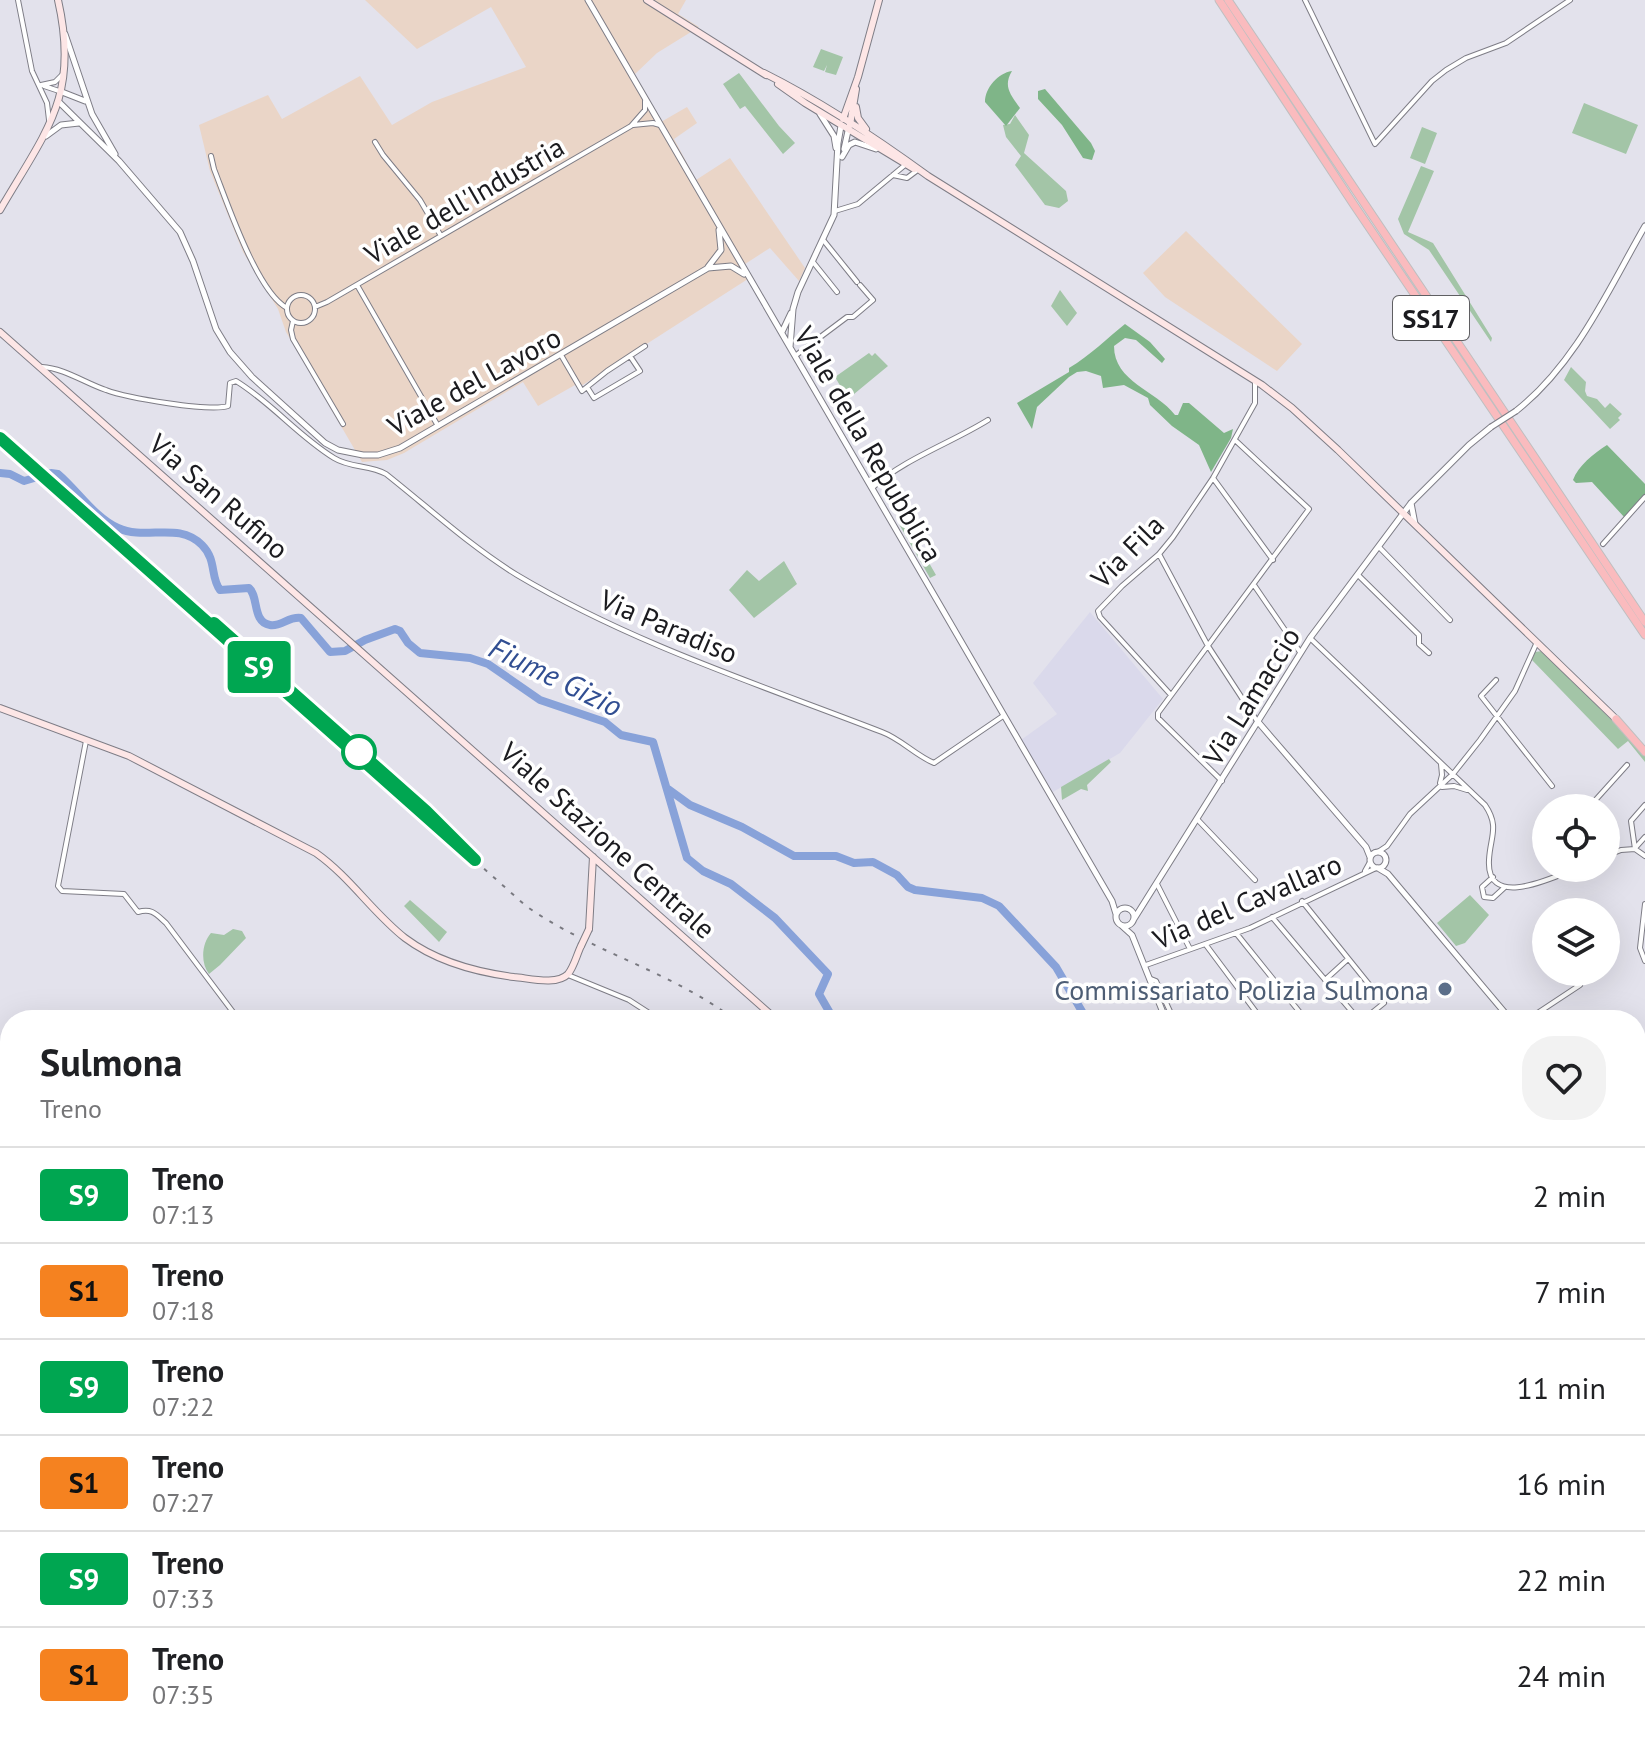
<!DOCTYPE html>
<html lang="it">
<head>
<meta charset="utf-8">
<style>
	body { margin:0; font-family:"PT Sans",sans-serif; background:#f2f2f2; color:#202124; height:100vh; display:flex; flex-direction:column; font-size:30px; white-space:nowrap }
	* { box-sizing:border-box; margin:0 }
	p { font-size:26px; color:#757577 }
	.icon { flex:none; width:44px; height:44px; fill:none; stroke:currentColor; stroke-width:2; stroke-linecap:round; stroke-linejoin:round }
	.map { position:relative; flex:1; overflow:hidden }
	.sheet { position:absolute; left:0px; top:1010px; width:1646px; height:730px; display:flex; flex-direction:column; background:#fff; border-radius:32px 32px 0 0; box-shadow:0 8px 32px #0002 }
	.sheet>* { flex:none }
	.badge { padding:0 16px; border-radius:6px; font-size:28px; line-height:52px }
	.tools { position:absolute; left:1532px; top:794px; display:grid; gap:16px }
	.tools a { display:grid; place-items:center; width:88px; height:88px; border-radius:50%; background:#fff; box-shadow:0 8px 32px #0002; font-size:40px }
	.map>.badge { position:absolute; translate:-50% -50%; box-shadow:0 0 0 4px #fff }
	.round { display:grid; place-items:center; flex:none; width:84px; height:84px; border-radius:32px; background:#f2f2f2 }
	.head { display:flex; align-items:center; justify-content:space-between; height:136px; padding:0 40px }
	h1 { font-size:38px; font-weight:600; line-height:60px }
	ul { padding:0; list-style:none }
	li { display:flex; align-items:center; gap:24px; height:96px; padding:0 40px; border-top:2px solid #e0e0e0 }
	li div { flex:1 }
	li b { display:block; font-size:30px }
	li em { font-style:normal }
	li .badge { min-width:88px; font-weight:700; text-align:center }
	.map>svg:first-child { display:block }
	.built { fill:#dad9eb }
	.industrial { fill:#ead5c7 }
	.green { fill:#a3c5a7 }
	.forest { fill:#7fb588 }
	.lines { fill:none; stroke-linecap:round; stroke-linejoin:round }
	.river { stroke:#88a2d9; stroke-width:8 }
	.minor-casing { stroke:#7e7d86; stroke-width:6 }
	.tertiary-casing { stroke:#7e7d86; stroke-width:7 }
	.secondary-casing { stroke:#7e7d86; stroke-width:8 }
	.trunk-casing { stroke:#bfbfc0; stroke-width:9 }
	.minor { stroke:#fff; stroke-width:4 }
	.tertiary { stroke:#fff; stroke-width:5 }
	.secondary { stroke:#fde6e6; stroke-width:6 }
	.trunk { stroke:#fabbbe; stroke-width:7 }
	.rail { stroke:#797980; stroke-width:2; stroke-dasharray:4 8; stroke-linecap:butt }
	.tertiary-bridge-casing { stroke:#7e7d86; stroke-width:7; stroke-linecap:butt }
	.secondary-bridge-casing { stroke:#7e7d86; stroke-width:8; stroke-linecap:butt }
	.tertiary-bridge { stroke:#fff; stroke-width:5 }
	.secondary-bridge { stroke:#fde6e6; stroke-width:6 }
	.line-casing { stroke:#fff; stroke-width:18 }
	.line { stroke:#00a651; stroke-width:12 }
	.stop-dot { fill:#fff; stroke:#00a651; stroke-width:4 }
	.service-dot { fill:#5c6f8a; stroke:#fff; stroke-width:3 }
	.labels { text-anchor:middle; dominant-baseline:central; stroke-width:7; stroke-linejoin:round; paint-order:stroke }
	.shield { fill:#fff; stroke:#5f5f62; stroke-width:2 }
	.shield-label { font-size:26px; font-weight:bold; fill:#1b1b1f }
	.street-label { font-size:28px; fill:#1b1b1f; stroke:#fff }
	.service-label { font-size:28px; fill:#4e5e75; stroke:#fff; text-anchor:end }
	.water-label { font-size:30px; font-style:italic; fill:#314e92; stroke:#fff }
</style>
</head>
<body>
<div class="map">
<svg width="1645" height="1739" viewBox="0 0 1645 1739">
	<rect width="100%" height="100%" fill="#e3e2ec"/>
	<path class="built" d="M1090,612l73,87 -43,54 -67,39 -32,-52 36,-26 -24,-31z
		M1645,1212v109l-9,11v-109z"/>
	<path class="industrial" d="M365,0h321l-8,14 21,13 -42,26 -23,22 27,47 26,-15 10,16 -23,16 22,41 34,-22 75,110 -6,13 -29,-33 -25,16 6,13 -173,111 -3,-3 -37,21 -15,-24 -119,71 -17,7 -25,2 -76,-130 -8,-23 -35,-57 -33,-81 -11,-46 69,-30 14,24 78,-43 32,49 40,-23 94,-35 -35,-60 -74,42z
		M1186,231l116,113 -25,27 -112,-74 -22,-24z"/>
	<path class="green" d="M821,49l22,8 -7,18 -11,-3 2,-7 -3,6 -11,-4z
		M739,73l40,53 16,17 -12,11 -38,-48 -5,3 -17,-25z
		M1584,103l54,22 -12,29 -54,-21z
		M1015,115l14,20 -5,18 42,38 2,10 -9,7 -14,-3 -30,-40 6,-9 -15,-19 -3,-12 7,-1z
		M1422,127l15,6 -12,31 -15,-6z
		M1421,166l13,5 -26,61 25,11 59,95 -1,4 -62,-92 -25,-16 -6,-15z
		M1060,290l17,23 -10,13 -16,-20z
		M869,353l3,3 3,-3 13,13 -40,33 -13,-22z
		M1571,367l15,15 -1,9 2,5 10,3 8,9 5,-5 12,11 -4,4 2,2 -10,9 -46,-49z
		M905,521l31,54 -6,3 -31,-54z
		M784,561l13,23 -43,34 -25,-28 18,-20 12,11z
		M1542,651l103,102v9l-17,-21 -10,8 -86,-89 3,-8z
		M1109,759l2,3 -24,23 1,6 -7,-2 -19,11 -1,-13z
		M1470,895l19,20 -24,28 -9,3 -19,-23z
		M410,900l37,32 -8,10 -35,-36z
		M233,929l9,2 4,7 -26,27 -11,9c-9,-12 -7,-31 2,-41l13,2z"/>
	<path class="forest" d="M1012,71c-9,15 -2,23 8,37l-14,18 -21,-24c0,-14 13,-29 27,-31z
		M1045,89l46,54 4,8 -3,9 -9,-2 -21,-33 -24,-26v-8z
		M1125,324l25,18 15,17 -3,4 -26,-23 -11,-2 -11,8c0,36 42,44 61,69h3l5,-12h6l35,30 9,-4 -2,9 -20,34 -12,-27 -27,-19 -22,-21 -2,-7 -24,-13 -21,3 -2,-12 -15,-5 -9,1 -8,5 -32,30 -5,22 -15,-26 52,-31v-4c22,-13 38,-30 56,-44z
		M1607,445l38,39v11l-20,23 -33,-36 -16,1 -3,-3c5,-14 21,-27 34,-35z
		M55,1730h6l1,7c14,1 30,0 44,-2l4,-5h22l11,9h-128l5,-4 9,2 26,-4z
		M486,1730h11l3,5 10,3 19,-8h35l6,9h-82z"/>
	<g class="lines">
		<path class="river" d="M0,473l10,1 14,7 27,-8 7,1c19,16 37,44 60,54 28,13 60,-7 84,17 15,15 8,32 18,45l29,-2c10,9 3,34 21,37 11,2 19,-9 31,-7l29,34 15,-1 20,-11 30,-11 5,2 8,12 12,10 50,5 18,6 52,36 65,22 16,13 32,7 34,116 16,13 28,13 44,34 53,56 -9,20 15,26
			M668,789l22,16 52,22 52,29h42l18,7 19,-1 24,13 11,12 7,3 67,8 17,8 57,61 31,53
			M1581,1730l4,9
			M1097,1739l1,-9"/>
		<g class="minor-casing">
			<path id="minor" d="M18,0l14,71 15,32 2,17
				M1305,0l70,144 57,-63 14,-11 20,-12 40,-15 64,-43
				M41,85l14,-3 8,-8
				M44,86l18,6
				M633,125l20,-2 7,2
				M375,142l8,13 37,45 21,36
				M211,156l3,13c13,33 43,123 73,139
				M893,175l14,3 12,-9
				M835,211l23,-7 47,-39
				M824,241l33,41
				M813,262l24,30
				M357,285l81,141
				M287 309a14 14 0 1 1 28 0a14 14 0 1 1-28 0Z
				M315,307l12,-5 304,-176 14,-16v-9
				M293,321l-2,9 2,9 50,85
				M561,355l21,36 5,-4 7,11 46,-27 -10,-15
				M795,356l52,-39h6l20,-17 -13,-15
				M42,367c22,1 43,16 64,23 21,8 104,22 122,16l2,-23 6,-2c36,22 62,55 98,77 16,10 36,7 52,16 43,34 84,72 131,101 114,68 241,109 365,157 19,7 33,23 52,31l69,-47
				M587,387l20,-16 38,-25
				M1213,478l60,82
				M872,488c32,-29 79,-45 116,-68
				M1603,544l42,-47
				M1379,547l71,73
				M1159,554l49,92 49,75
				M1358,575l61,60v9l10,9
				M1254,585l46,67
				M1310,638l175,167c15,22 5,32 4,55 -3,51 65,17 88,8
				M1496,680l-15,16 71,90
				M1171,695l-71,-78 -2,-6 24,-25 37,-32 14,-17 40,-59 42,-75v-21
				M86,741l-28,145 4,5 62,3 14,18c14,-4 18,2 28,11l73,97
				M1222,781l-64,-63v-5l151,-204 -74,-69
				M1440,783l2,-8 -1,-11
				M1442,787l12,-1 13,4
				M1591,808v-3l36,-40
				M1197,819l58,61
				M1636,847l9,-10
				M1635,849l-4,-28 14,-16
				M1378,852l9,-6 23,-32 43,-40 27,-34 35,-49 22,-49
				M1606,856l15,-6 14,-1 10,7
				M1365,871l5,-9
				M1493,877l-11,10 2,10 9,1 12,-11
				M1157,884l33,65
				M1302,901l82,102 -21,17
				M1645,904l-5,44 5,13
				M1272,917l87,103
				M1236,933l70,87
				M1206,945l56,75
				M1146,965l104,-37 126,-60
				M568,975l61,25 31,20
				M1151,979l5,2 18,39
				M1325,980l23,-21
				M1527,1020l53,-35
				M0,1307l10,4
				M1636,1360l9,11
				M1636,1380l9,-9
				M1636,1388l9,-9
				M1636,1448l9,8
				M1636,1511l9,-7
				M1645,1563l-8,7 8,12
				M1636,1592l9,10
				M1162,1730l10,9
				M1174,1730l7,9
				M1214,1730l8,9
				M1265,1730l6,9
				M1367,1730l6,9
				M1613,1730l4,9
				M478,1739l8,-9
				M761,1739l33,-8
				M1195,1739l19,-9
				M1332,1739l7,-9
				M1407,1739l8,-9
				M1466,1739l6,-9"/>
		</g>
		<g class="tertiary-casing">
			<path id="tertiary" d="M588,0l524,901 4,13
				M65,34l27,80 23,40
				M62,92l23,9
				M59,102l60,59 61,71 13,29 23,68 14,23 22,25 73,66 13,7 25,5h15l22,-7 308,-180 23,-2 13,8
				M820,114l14,22 2,12
				M46,136l15,-11 18,-2
				M844,149l4,-18
				M842,157l7,-12 6,-3 21,7
				M708,267l13,-17 -2,-20
				M782,332l9,-19
				M790,347l3,-38 5,-17 36,-77 4,-72 3,-17
				M1516,411c60,-47 92,-121 129,-185
				M1411,503l4,21
				M1259,723l107,124 4,10
				M1370 860a8 8 0 1 1 16 0a8 8 0 1 1-16 0Z
				M1378,868l10,6 123,146
				M1116 917a9 9 0 1 1 18 0a9 9 0 1 1-18 0Z
				M1134,919l176,-281 101,-135 58,-58 22,-18
				M1122,926l10,9 34,85
				M1636,1072l9,-13
				M1636,1148l9,8
				M1636,1631l9,11
				M1636,1724l9,3
				M1565,1730l2,9"/>
		</g>
		<g class="secondary-casing">
			<path id="secondary" d="M647,0l119,75
				M764,73c58,29 112,65 164,103l334,209 30,23 46,42 278,269
				M778,84l27,19 109,66
				M856,107l2,11 8,11
				M843,119l15,-42 21,-77
				M850,125l6,-36
				M0,210c46,-79 80,-114 58,-210
				M0,332l777,688
				M0,708l129,48 187,97c34,24 57,60 89,85 32,24 70,34 109,39 14,1 43,9 54,-3 6,-7 9,-20 13,-28
				M589,929l4,-72
				M1121,1730l5,9
				M824,1739c12,-7 24,-11 35,0
				M1046,1739l12,-9"/>
		</g>
		<g class="trunk-casing">
			<path id="trunk" d="M1219,0l135,205 291,430
				M1228,0l417,622
				M1616,719l29,33"/>
		</g>
		<use href="#minor" class="minor"/>
		<use href="#tertiary" class="tertiary"/>
		<use href="#secondary" class="secondary"/>
		<use href="#trunk" class="trunk"/>
		<path class="rail" d="M0,438l526,468c65,46 145,65 209,114
			M0,1691l10,-4
			M982,1730l1,9"/>
		<g class="tertiary-bridge-casing">
			<path id="tertiary-bridge" d="M1491,427l25,-16"/>
		</g>
		<g class="secondary-bridge-casing">
			<path id="secondary-bridge" d="M581,946l8,-17"/>
		</g>
		<use href="#tertiary-bridge" class="tertiary-bridge"/>
		<use href="#secondary-bridge" class="secondary-bridge"/>
	</g>
	<g class="lines">
		<g class="line-casing">
			<path id="line" d="M0,438l475,422 -49,-49 -212,-188"/>
		</g>
		<use href="#line" class="line"/>
	</g>
	<circle class="stop-dot" cx="359" cy="752" r="16"/>
	<circle class="service-dot" cx="1445" cy="989" r="8"/>
	<g class="labels">
		<rect class="shield" x="1393" y="296" width="76" height="44" rx="6"/>
		<g class="shield-label">
			<text x="1431" y="318">SS17</text>
		</g>
		<g class="street-label">
			<text transform="translate(464 200) rotate(-30)">Viale dell'Industria</text>
			<text transform="translate(474 381) rotate(-29)">Viale del Lavoro</text>
			<text transform="translate(869 444) rotate(60)">Viale della Repubblica</text>
			<text transform="translate(219 496) rotate(41)">Via San Rufino</text>
			<text transform="translate(1127 551) rotate(-45)">Via Fila</text>
			<text transform="translate(669 626) rotate(23)">Via Paradiso</text>
			<text transform="translate(1251 696) rotate(-58)">Via Lamaccio</text>
			<text transform="translate(608 840) rotate(42)">Viale Stazione Centrale</text>
			<text transform="translate(1247 901) rotate(-23)">Via del Cavallaro</text>
		</g>
		<g class="service-label">
			<text x="1429" y="989">Commissariato Polizia Sulmona</text>
		</g>
		<g class="water-label">
			<text transform="translate(556 676) rotate(26)">Fiume Gizio</text>
		</g>
	</g>
</svg>
<div class="tools">
<a><svg class="icon" aria-label="locate" viewBox="0 0 24 24"><circle cx="12" cy="12" r="6"/><path d="M12 2v4M12 18v4M2 12h4M18 12h4"/></svg></a>
<a><svg class="icon" aria-label="layers" viewBox="0 0 24 24"><path d="M12 4l9 5-9 5-9-5zM3 14l9 5 9-5"/></svg></a>
</div>
<b class="badge" style="left:259px;top:667px;background:#00a651;color:#fff">S9</b>
<section class="sheet">
<div class="head"><div><h1>Sulmona</h1><p>Treno</p></div><a class="round"><svg class="icon" aria-label="heart" viewBox="0 0 24 24"><path d="M12 20l-8-8c-3-5 5-10 8-4 3-6 11-1 8 4z"/></svg></a></div>
<ul>
<li><span class="badge" style="background:#00a651;color:#fff">S9</span><div><b>Treno</b><p>07:13</p></div><em>2 min</em></li>
<li><span class="badge" style="background:#f58220;color:#111">S1</span><div><b>Treno</b><p>07:18</p></div><em>7 min</em></li>
<li><span class="badge" style="background:#00a651;color:#fff">S9</span><div><b>Treno</b><p>07:22</p></div><em>11 min</em></li>
<li><span class="badge" style="background:#f58220;color:#111">S1</span><div><b>Treno</b><p>07:27</p></div><em>16 min</em></li>
<li><span class="badge" style="background:#00a651;color:#fff">S9</span><div><b>Treno</b><p>07:33</p></div><em>22 min</em></li>
<li><span class="badge" style="background:#f58220;color:#111">S1</span><div><b>Treno</b><p>07:35</p></div><em>24 min</em></li>
</ul>
</section>
</div>
</body>
</html>
